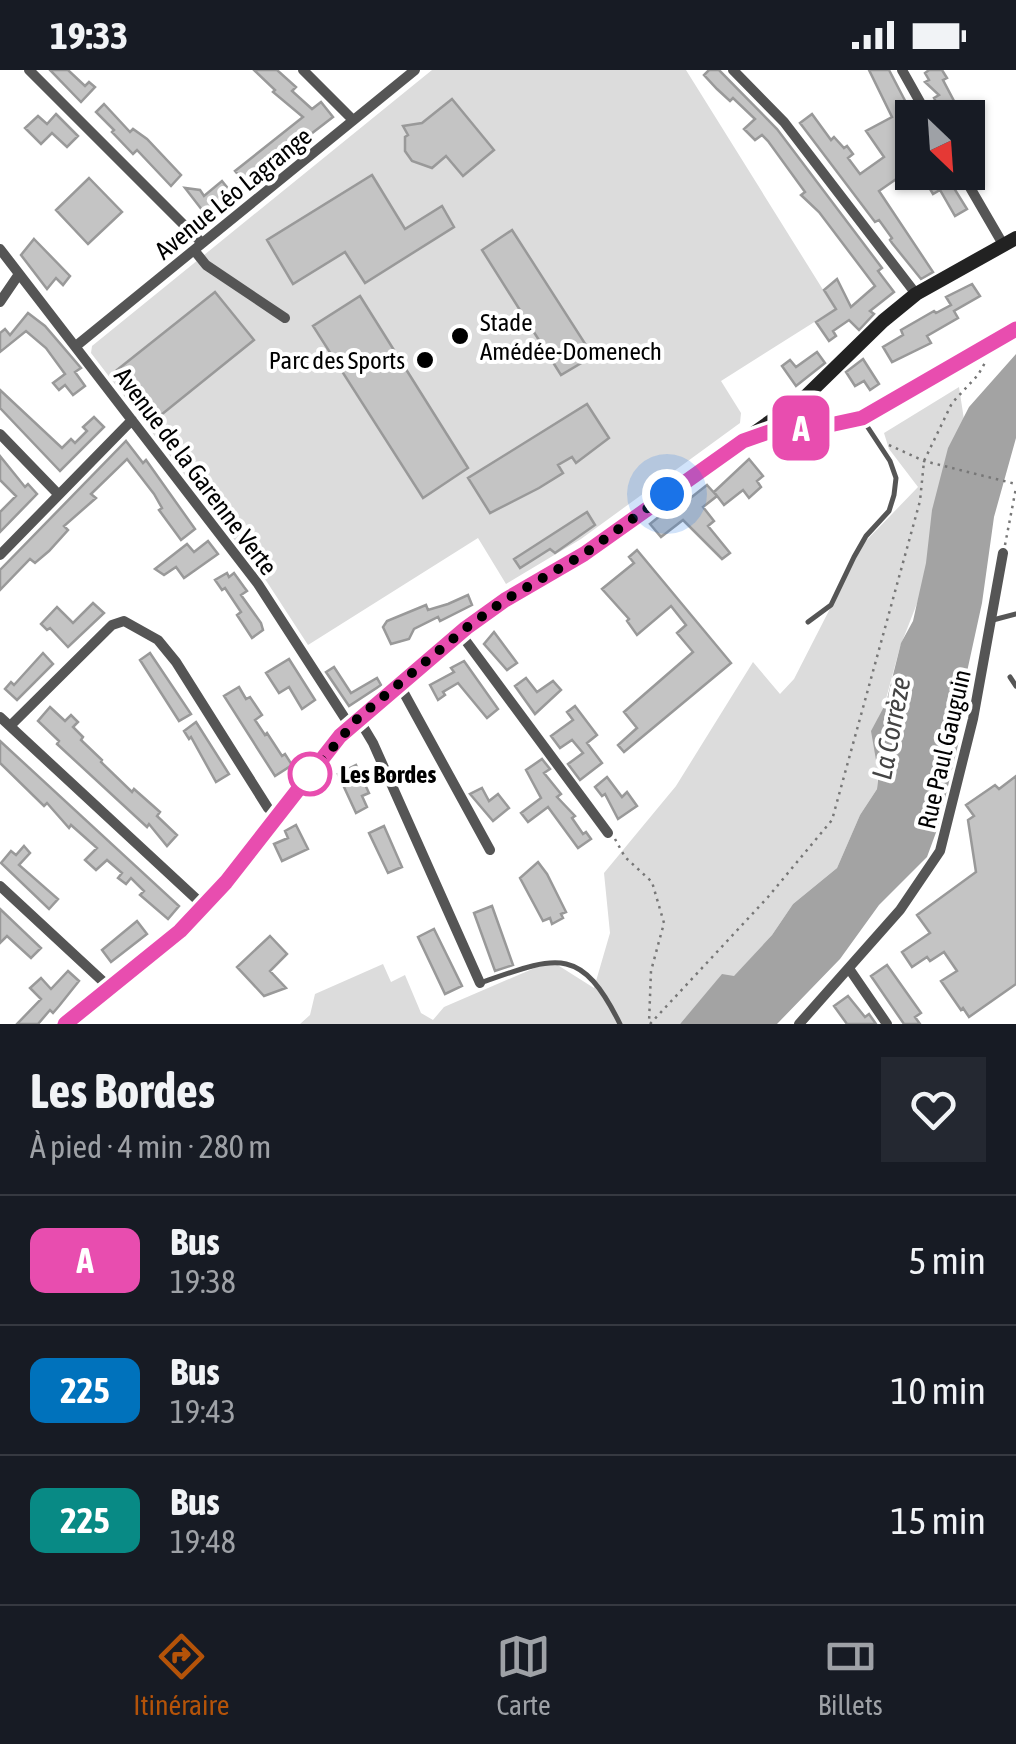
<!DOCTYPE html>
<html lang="fr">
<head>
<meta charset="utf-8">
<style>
	body { margin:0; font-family:"Asap Condensed",sans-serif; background:#242831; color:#f1f3f6; height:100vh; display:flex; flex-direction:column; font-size:38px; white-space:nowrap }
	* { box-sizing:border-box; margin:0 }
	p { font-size:32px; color:#9ea1a6 }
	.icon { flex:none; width:55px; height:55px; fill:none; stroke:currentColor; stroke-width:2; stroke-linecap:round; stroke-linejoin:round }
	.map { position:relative; height:954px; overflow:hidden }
	.side { display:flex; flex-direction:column; background:#171b24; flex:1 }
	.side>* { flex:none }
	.badge { padding:0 20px; border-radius:15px; font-size:35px; line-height:65px }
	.needle { width:65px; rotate:155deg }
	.controls { position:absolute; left:895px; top:30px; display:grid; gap:20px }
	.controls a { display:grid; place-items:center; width:90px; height:90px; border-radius:0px; background:#171b24; box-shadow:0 2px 8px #0004; font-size:50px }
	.you { position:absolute; width:50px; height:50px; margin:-25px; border:8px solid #fff; border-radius:50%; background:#1a73e8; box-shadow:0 0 0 15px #1a73e833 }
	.map>.badge { position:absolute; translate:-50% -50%; box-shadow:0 0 0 5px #fff }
	.round { display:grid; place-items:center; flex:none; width:105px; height:105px; border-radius:0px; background:#242831 }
	.head { display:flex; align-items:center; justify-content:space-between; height:170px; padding:0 30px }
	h1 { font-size:48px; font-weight:700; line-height:75px }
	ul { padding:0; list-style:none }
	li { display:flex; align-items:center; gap:30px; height:130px; padding:0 30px; border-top:2px solid #363941 }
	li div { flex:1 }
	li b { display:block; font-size:38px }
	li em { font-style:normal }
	li .badge { min-width:110px; font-weight:700; text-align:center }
	.status { display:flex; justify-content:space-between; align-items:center; height:70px; padding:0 50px; background:#171b24; direction:ltr }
	.status svg { height:28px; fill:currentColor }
	.dock { display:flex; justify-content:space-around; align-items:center; height:140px; border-top:2px solid #363941; background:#171b24; font-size:28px; color:#9ea1a6 }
	.dock a { display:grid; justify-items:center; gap:5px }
	.dock .selected { color:#b45309 }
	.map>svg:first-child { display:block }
	.green { fill:#dcdcdc }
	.water { fill:#a3a3a3 }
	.building { fill:#c4c4c4; stroke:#999; stroke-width:2.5 }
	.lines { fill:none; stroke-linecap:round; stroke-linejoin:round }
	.path { stroke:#777; stroke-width:2.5; stroke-dasharray:2.5 5; stroke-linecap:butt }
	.lane { stroke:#555; stroke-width:5 }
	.street { stroke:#555; stroke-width:10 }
	.secondary { stroke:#222; stroke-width:14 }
	.line-casing { stroke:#fff; stroke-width:22 }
	.line { stroke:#e84daf; stroke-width:15 }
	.walk { stroke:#000; stroke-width:10; stroke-dasharray:0 18 }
	.poi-dot { fill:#000; stroke:#fff; stroke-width:4 }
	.stop-dot { fill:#fff; stroke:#e84daf; stroke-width:5 }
	.labels { text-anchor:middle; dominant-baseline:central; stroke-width:8; stroke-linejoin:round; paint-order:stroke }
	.street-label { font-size:25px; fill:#000; stroke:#fff }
	.poi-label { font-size:25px; fill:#000; stroke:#fff; text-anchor:start }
	.stop-label { font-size:25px; font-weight:bold; fill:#000; stroke:#fff; text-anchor:start }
	.water-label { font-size:28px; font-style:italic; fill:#444; stroke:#fff }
</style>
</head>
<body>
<div class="status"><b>19:33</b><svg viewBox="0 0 49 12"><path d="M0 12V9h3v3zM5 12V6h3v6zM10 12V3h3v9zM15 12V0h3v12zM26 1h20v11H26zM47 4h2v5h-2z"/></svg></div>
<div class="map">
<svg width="1016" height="954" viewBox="0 0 1016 954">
	<rect width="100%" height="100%" fill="#fff"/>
	<path class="green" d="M432,0h254l149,239 -114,72 20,32 -1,10 -159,116 -75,45 -28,-46 -170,107 -41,-63 -176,-229 1,-7z
		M959,317l12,78 -71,182 -17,63 -6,79 -17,26 -23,53 -44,36 -21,31 -38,42 -12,-2 -42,49h-380l10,-9 5,-21 68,-30 8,18 14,-7 16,38 12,7 11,-13 100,-43h12l38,24 16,-55 -6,-60 72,-87 77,-124 27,32 14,-15 69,-135 55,-57 -29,-38 -5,-16z"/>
	<path class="water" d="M1016,284v84l-22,79 -12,86 -29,133 6,5 -21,86 -11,30 -48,48 -39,54 -63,65h-97l42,-50 12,2 38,-41 21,-31 44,-36 23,-53 17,-26 3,-28 -4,-1 -5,-29 15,-28 15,-60 12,-22 13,-58 6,-53 16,-62 21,-41z"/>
	<path class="building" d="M50,0h18l17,16 4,-4 6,5 -14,15z
		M254,0h23l19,17 -4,4 20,18 9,-7 12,15 -87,67 -11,-13 68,-54 -30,-25 2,-2z
		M709,0h10l58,59 105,139 -4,3 16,21 -24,19 4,3 -15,16 -10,-10 -16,11 3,5 -7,5 -13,-19 20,-13 -12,-19 13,-11 14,28 24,-21 -56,-74 -18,-17 4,-3 -37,-51 -6,-6 -7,5 -11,-11 11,-10 -22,-21 -3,3 -13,-12 -13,-14z
		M869,0h20l23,44v54l-33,23 54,81 -12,7 -29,-36 -2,-3 2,-2 -13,-18 -4,2 -75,-99 12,-9 19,26 3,-3 10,11 3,-2 6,8 -5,4 12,16 24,-17 -18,-26 26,-14z
		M929,0h13l5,8 -4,2 20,38h-18l-11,-20 5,-3 -14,-13 4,-2 -4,-7z
		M452,29l42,51 -31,26 -17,-20 -14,12 -20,-7 -7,-10v-14l3,-2 -5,-9 19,-3z
		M104,34l26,28 3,-3 14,10 34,36 -10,11 -34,-36 -4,4 -21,-22 2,-2 -18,-18z
		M56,44l22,22 -11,11 -15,-14 -11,11 -16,-16 13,-12 9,8z
		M920,102h24l23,37 -12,7 -15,-26 -7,4z
		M372,105l33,54 37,-23 12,21 -89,56 -20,-31 -52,32 -26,-44z
		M89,108l33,34 -34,32 -32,-34z
		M222,111l8,10 -3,2 3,3 -24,19 -21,-27 15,2 4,6z
		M512,160l81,126 -32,19 -79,-125z
		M34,169l36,37 -7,9 -7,-7 -9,11 -26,-34z
		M972,214l8,12 -26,15 4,7 -31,18 4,7 -39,19 -9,-15 20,-12 -2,-5 33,-19 2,2 15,-8 -5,-8z
		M215,222l39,48 -98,79 -39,-49z
		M360,226l108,172 -45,30 -110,-172z
		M28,243l17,13 36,42 -6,4 10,14 -12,9 -8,-10 -6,5 -6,-7 12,-9 -19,-26 -20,-17 -26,21v-19l5,-4 5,6z
		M817,282l8,11 -29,23 -14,-20 8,-6 6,7z
		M863,289l16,25 -9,6 -6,-9 -9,5 -9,-14z
		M0,320l62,58 9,-9 4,4 12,-12 -4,-4 11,-10 10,10 -44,44 -60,-63z
		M587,334l22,34 -33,25 -4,-6 -14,8 5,8 -24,15 -49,25 -22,-35z
		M126,371l17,22 3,-3 49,69 -14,11 -22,-30 3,-2 -8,-14 -27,-35 -36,35 5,4 -32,28 4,4 -19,21 -14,12 -5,-4 -30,31v-20z
		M0,386l25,31 3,-3 9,10 -37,38v-20l16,-16 -16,-16z
		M749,389l14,17 -6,5 4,6 -12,11 -6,-8 -19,15 -10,-13z
		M707,415l10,11 -14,11 11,14 -6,5 22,27 -8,6 -39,-39 -22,17 -11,-13 16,-13 3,4z
		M587,442l8,13 -40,28 -5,-4 -30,19 -6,-9z
		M208,471l10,13 -34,24 -8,-11 -12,8 -9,-6 32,-25 7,8z
		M637,480l94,113 -107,89 -6,-7 19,-17 -13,-16 69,-60 -16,-19 9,-8 -15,-19 -34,29 -10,-14 2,-2 -27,-30 32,-26 -5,-6z
		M227,503l2,4 5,-4 10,14 3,4 -6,4 20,28 2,7 -11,8 -15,-23 4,-3 -16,-24 -3,2 -7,-10z
		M468,525l4,10 -32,16 -2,-4 -24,12 -5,10 -18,5 -8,-17 4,-6 39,-16 2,5 20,-6z
		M93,533l11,10 -36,34 -18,-19 -3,2 -6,-6 16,-17 16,16z
		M494,562l23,31 -10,7 -23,-26z
		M43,583l10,11 -36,36 -12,-11 6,-7 3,3z
		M150,583l41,61 -12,7 -39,-61z
		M289,589l26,41 -13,9 -13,-22 -10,6 -13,-20z
		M464,591l34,48 -11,9 -29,-35 -15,9 2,3 -7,5 -8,-15 24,-13 -3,-4z
		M334,597l17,26 26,-15 4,7 -32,21 -23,-34z
		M526,608l11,14 16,-11 8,9 -26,24 -20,-28z
		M239,617l7,12 4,-2 12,18 -7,5 10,15 2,-2 15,23 3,-2 7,11 -17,11 -51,-80z
		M575,636l22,29 -10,8 15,20 -22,17 -12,-16 15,-11 -11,-13 -12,8 -9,-12 22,-16 -6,-8z
		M50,637l15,14 6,-6 7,7 -5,5 10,10 -2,3 21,20 -1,2 31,30 2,-3 26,23 -3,4 20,19 -10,11 -18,-22 -2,3 -90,-83 2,-3 -21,-20z
		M196,652l33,52 -13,8 -25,-45 -2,2 -5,-8z
		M0,671l179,165 -11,13 -28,-24 4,-4 -13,-13 -5,6 -8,-6 4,-5 -15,-13 -11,10 -11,-10 12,-12 -26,-23 -2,3 -22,-25 -3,3 -44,-43z
		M542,689l8,10 -6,4 17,21 -4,3 18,19 -3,2 11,16 3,-2 5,7 -13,9 -30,-41 -20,15 -7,-9 20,-15 -15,-28z
		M356,695l13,28 -7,3 5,11 -11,6 -18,-39z
		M1016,706v208l-47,33 -6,-9 -2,2 -20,-29 16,-10 -13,-19 -14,9 -3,-4 -15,10 -10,-15 28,-19 -13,-18 59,-43 -8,-52 6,-4 -8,-11 29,-20 4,4z
		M607,707l15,20 5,-5 10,14 -19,13 -13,-25 -3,2 -7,-9z
		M482,718l7,13 9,-7 11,14 -16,13 -23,-27z
		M296,755l12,24 -26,12 -8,-17 14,-6 -3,-7z
		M384,756l18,41 -14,6 -19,-40z
		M24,776l6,7 -11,12 39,34 -9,10 -48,-46 10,-12 5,4z
		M538,792l9,12 19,38 -5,2 2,4 -11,6 -2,-6 -7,3 -23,-43z
		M492,836l21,59 -18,6 -21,-58z
		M0,839l41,39 -10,10 -24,-22 -7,7z
		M137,851l10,13 -36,28 -9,-12z
		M434,859l28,57 -17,8 -27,-57z
		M270,866l17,18 -17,17 16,17 -22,8 -27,-29z
		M887,895l34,48 -6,4 5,7h-16l-33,-48z
		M68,901l11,10 -20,25 -6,7 -3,-3 -12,14h-21l24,-25 -11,-11 11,-10 10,11z
		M848,926l17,21 4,-3 7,10h-29l-13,-18z"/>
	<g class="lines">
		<path class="path" d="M889,375l35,16 92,23
			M1005,475l11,-57
			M615,769l10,18 27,25 12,41 -13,48 -2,52
			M650,954l118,-127 64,-77 88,-319 4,-40 28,-58 26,-28 8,-14"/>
		<path class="lane" d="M993,550l23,-6
			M808,552l23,-17 23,-48 12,-21 23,-25 5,-16 2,-17 -6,-17 -27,-41
			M1010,607l6,9
			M483,912c74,-26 98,-37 137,42"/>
		<path class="street" d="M29,0l173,173
			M303,0l50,50
			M733,0l51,52 132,172
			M902,0l27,48
			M961,102l43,74
			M0,179l258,335 92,142
			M194,180l12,15 79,53
			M0,232l19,-28
			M76,276l339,-276
			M0,364l58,60
			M0,485l132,-135
			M460,563l148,200
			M399,614l91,166
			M0,647l204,189
			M358,648l15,25 107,240
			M10,656l102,-101 12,-4 34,19 18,22 92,146 9,8
			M0,816l109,101
			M850,900l37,54
			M799,954l101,-114 40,-59 33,-132 30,-166"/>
		<path class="secondary" d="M800,332l83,-81 33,-27 100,-56
			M786 345a13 13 0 1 1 26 0a13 13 0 1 1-26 0Z
			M803,357l37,-3 33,-12 143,-83
			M749,370l44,-14
			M65,954l115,-93 46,-49 114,-146 30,-28 96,-80 39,-28 78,-46 205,-145"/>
	</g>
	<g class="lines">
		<g class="line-casing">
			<path id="line" d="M65,954l115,-93 46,-49 114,-146 126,-108 39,-28 79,-46 159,-113 40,-14 42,-1 37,-8 154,-89"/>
		</g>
		<use href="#line" class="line"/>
		<path class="walk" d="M310,704l48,-56 108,-90 39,-28 79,-46 83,-60"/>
	</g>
	<g class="poi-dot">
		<circle cx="460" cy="266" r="10"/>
		<circle cx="425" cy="290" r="10"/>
	</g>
	<circle class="stop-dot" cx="310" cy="704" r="20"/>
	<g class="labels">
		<g class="street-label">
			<text transform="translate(233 123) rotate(-39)">Avenue Léo Lagrange</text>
			<text transform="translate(196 401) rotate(53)">Avenue de la Garenne Verte</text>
			<text transform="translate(944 679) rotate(-77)">Rue Paul Gauguin</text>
		</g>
		<g class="poi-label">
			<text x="480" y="252">Stade<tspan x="480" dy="29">Amédée-Domenech</tspan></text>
			<text x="405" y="290" text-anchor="end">Parc des Sports</text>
		</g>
		<g class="stop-label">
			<text x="340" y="704">Les Bordes</text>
		</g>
		<g class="water-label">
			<text transform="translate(891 658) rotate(-79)">La Corrèze</text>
		</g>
	</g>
</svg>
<div class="controls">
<a><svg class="needle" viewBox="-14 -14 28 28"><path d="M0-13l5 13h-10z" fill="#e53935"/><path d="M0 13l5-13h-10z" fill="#9ea1a6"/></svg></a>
</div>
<div class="you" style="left:667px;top:424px"></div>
<b class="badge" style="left:801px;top:358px;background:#e84daf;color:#fff">A</b>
</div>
<section class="side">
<div class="head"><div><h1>Les Bordes</h1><p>À pied · 4 min · 280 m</p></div><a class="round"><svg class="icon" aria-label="heart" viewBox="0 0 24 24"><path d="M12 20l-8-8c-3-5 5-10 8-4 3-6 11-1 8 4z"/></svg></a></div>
<ul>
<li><span class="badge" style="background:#e84daf;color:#fff">A</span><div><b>Bus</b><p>19:38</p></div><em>5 min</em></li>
<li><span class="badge" style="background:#0072bc;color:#fff">225</span><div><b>Bus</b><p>19:43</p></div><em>10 min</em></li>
<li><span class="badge" style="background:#088a85;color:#fff">225</span><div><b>Bus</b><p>19:48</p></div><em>15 min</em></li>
</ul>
</section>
<nav class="dock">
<a class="selected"><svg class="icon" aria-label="directions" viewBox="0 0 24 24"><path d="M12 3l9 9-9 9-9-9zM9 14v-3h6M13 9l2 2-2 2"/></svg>Itinéraire</a>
<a><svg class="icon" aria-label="map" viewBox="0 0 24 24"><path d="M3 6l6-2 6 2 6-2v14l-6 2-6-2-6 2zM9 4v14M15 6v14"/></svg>Carte</a>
<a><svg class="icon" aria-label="tickets" viewBox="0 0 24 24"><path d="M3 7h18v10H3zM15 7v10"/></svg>Billets</a>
</nav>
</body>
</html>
